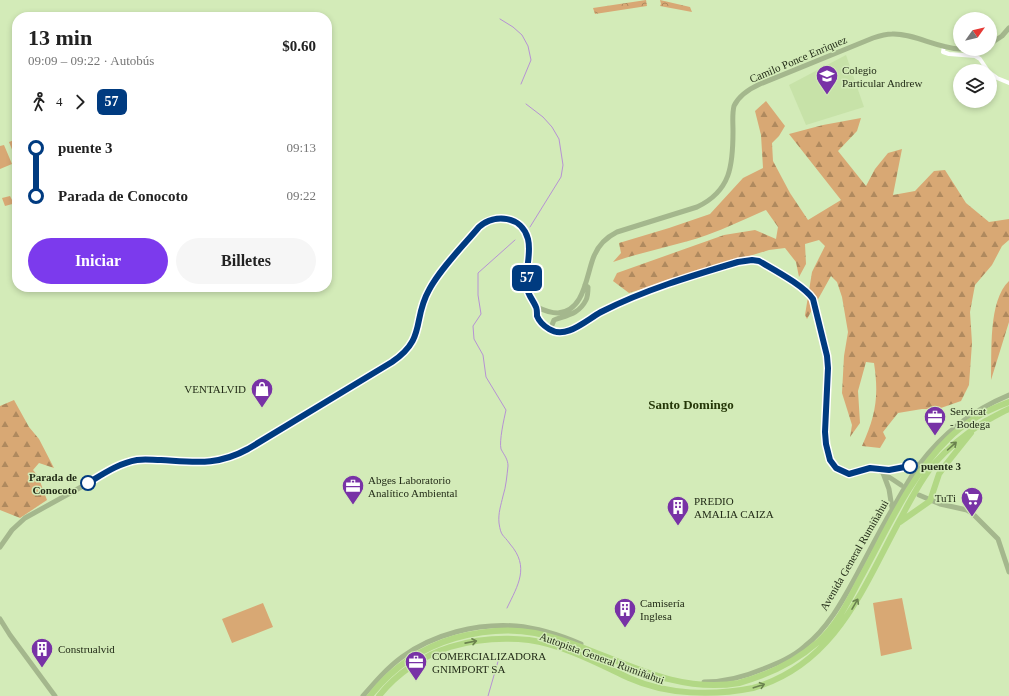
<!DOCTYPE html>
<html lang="es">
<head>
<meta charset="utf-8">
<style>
	body { margin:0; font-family:"Times New Roman",serif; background:#f6f6f6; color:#222; height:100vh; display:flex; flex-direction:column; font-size:15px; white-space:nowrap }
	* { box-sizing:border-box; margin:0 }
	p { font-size:13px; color:#767676 }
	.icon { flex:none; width:22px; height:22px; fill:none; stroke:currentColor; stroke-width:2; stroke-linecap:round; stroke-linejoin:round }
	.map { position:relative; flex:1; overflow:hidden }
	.sheet { position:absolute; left:12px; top:12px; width:320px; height:280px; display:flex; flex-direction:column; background:#fff; border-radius:16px; box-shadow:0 2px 6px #0003 }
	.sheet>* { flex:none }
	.badge { padding:0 8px; border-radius:6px; font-size:14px; line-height:26px }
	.needle { width:26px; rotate:56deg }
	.controls { position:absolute; left:953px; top:12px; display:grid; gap:8px }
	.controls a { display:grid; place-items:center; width:44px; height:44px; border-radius:50%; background:#fff; box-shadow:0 2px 6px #0003; font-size:20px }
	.map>.badge { position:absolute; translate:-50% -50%; box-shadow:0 0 0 2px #fff }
	.legs { display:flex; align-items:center; gap:6px; height:44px; padding:0 16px; font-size:13px }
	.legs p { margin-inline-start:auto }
	.head { display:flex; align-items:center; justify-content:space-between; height:68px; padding:0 16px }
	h1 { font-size:22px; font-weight:700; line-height:30px }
	.primary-button { display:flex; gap:8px; margin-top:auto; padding:8px 16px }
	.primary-button a { flex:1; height:46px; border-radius:24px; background:#7c3aed; color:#fff; font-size:16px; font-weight:700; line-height:46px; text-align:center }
	.primary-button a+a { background:#f6f6f6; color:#222 }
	ul { padding:0 16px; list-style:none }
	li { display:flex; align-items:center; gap:14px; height:48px; font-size:15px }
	li i { display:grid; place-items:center; width:6px; height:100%; margin:0 5px; background:currentColor }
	li i::after { content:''; width:10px; height:10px; margin:-5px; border:3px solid; border-radius:50%; background:#fff }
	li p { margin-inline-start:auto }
	li:first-child i { background:linear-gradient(#0000 50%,currentColor 0) }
	li:last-child i { background:linear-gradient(currentColor 50%,#0000 0) }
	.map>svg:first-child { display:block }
	.built { fill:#c7e2a8 }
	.grass { fill:#d8a874 }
	.forest { fill:url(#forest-firs) }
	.park { fill:url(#park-crowns) }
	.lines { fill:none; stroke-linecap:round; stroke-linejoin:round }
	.stream { stroke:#b692d4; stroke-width:1 }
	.minor { stroke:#fff; stroke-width:4 }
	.major { stroke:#a4b78d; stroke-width:5 }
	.highway { stroke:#b2d885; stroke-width:6 }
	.oneway { stroke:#6a824e }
	.line-1-casing { stroke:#fff; stroke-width:9 }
	.line-1 { stroke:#003b80; stroke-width:6 }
	.stop-1-dot { fill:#fff; stroke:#003b80; stroke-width:2 }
	.labels { text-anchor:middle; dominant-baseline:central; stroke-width:3; stroke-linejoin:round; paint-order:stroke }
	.street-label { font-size:11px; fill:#232c18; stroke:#d3ebb8 }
	.poi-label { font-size:11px; fill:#232c18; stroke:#d3ebb8; text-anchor:start }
	.stop-label { font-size:11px; font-weight:bold; fill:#232c18; stroke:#d3ebb8; text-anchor:start }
	.quarter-label { font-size:13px; font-weight:bold; fill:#243607; stroke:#d3ebb8 }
</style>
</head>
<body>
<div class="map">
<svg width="1009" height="696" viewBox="0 0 1009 696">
	<defs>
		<pattern id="forest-firs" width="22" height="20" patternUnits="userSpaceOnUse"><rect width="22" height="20" fill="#d8a874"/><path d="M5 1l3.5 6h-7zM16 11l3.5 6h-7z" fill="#af895e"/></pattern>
		<pattern id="park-crowns" width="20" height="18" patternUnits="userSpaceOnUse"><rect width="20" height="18" fill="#d8a874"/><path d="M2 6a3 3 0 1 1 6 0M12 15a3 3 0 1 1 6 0" fill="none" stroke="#af895e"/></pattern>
	</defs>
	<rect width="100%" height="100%" fill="#d3ebb8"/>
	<path class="built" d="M846,55l18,52 -58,18 -17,-40z"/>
	<path class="grass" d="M17,139v11l-4,2 -4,-10z
		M4,145l8,19 -12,5v-23z
		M10,196l2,4h3l1,3 -11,3 -3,-8z
		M902,598l10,51 -31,7 -8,-53z
		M263,603l10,24 -41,16 -10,-24z"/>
	<path class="forest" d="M766,101l19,25 -6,10 -7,7 1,18 17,32 18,27 33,-20 -52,-66 34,-9 38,-7 -4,13 -19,20 28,35 9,-17 13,-16 14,-4 -9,46 22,-4 19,-20 11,-1 21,33 23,19 20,-3v21l-7,6 -10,19 -17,20 -5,27 2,31 -3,42 -8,16 -23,8h-16l-24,4 -15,19 3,6 -6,10 -18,-2c14,-31 17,-50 12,-83l-8,-1 -8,29 2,32 -10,14 2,-12 -10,-32 2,-37 4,-24 -6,-35 -5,-15 -6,-6 -24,43 -2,-4 7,-43 13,-26 -6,-6 -14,4 1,20 -7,13 -3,-15 -11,-14 -16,2 -140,43 -16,-12 4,-8 107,-38 31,-5 21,9 2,-12 -12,-17c-19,8 -39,18 -59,25 -31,11 -63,16 -94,27l8,-9 -2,-10 50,-15 41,-14 33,-36 20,-10 -2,-33 -6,-24z
		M1009,281v41l-18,58c1,-28 -3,-79 18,-99z
		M14,400l15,27 10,12 15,29 -15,-5 -6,7 5,6 9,24 -27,18 -20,-8v-104z"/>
	<path class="park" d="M646,0l1,6 -52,8 -2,-6z
		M660,0l30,7 2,5 -32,-6 1,-2z"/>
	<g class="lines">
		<path class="stream" d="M500,19l13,8 9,8 6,11 3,14 -10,24
			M526,104l17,13 9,10 7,12 4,26 -2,12 -31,50
			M507,608c11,-23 23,-41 3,-64 -7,-10 -9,-7 -11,-21 -1,-10 2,-18 4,-27 3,-9 4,-21 5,-30 0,-7 -4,-11 -7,-17 -2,-8 3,-30 5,-39l-20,-33 -3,-22 -9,-16 -1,-13 8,-12 -3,-19v-22l37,-33
			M488,696l11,-38"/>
		<path class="minor" d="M944,46l-1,6 6,2 26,2 5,3 8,12
			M990,73l7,5 12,5"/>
		<path class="major" d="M990,44l12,-8 7,-8
			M967,49h1
			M537,307c1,16 11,27 27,25l63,-33 27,-10 84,-27c6,-1 12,-3 18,-2 10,3 51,31 57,39 7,20 14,48 15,69 0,13 -1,27 -2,40 -1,25 -6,57 23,66l16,-6h8l4,1 24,16
			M550,330l4,-10c14,-5 25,-6 32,-20 2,-4 2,-8 2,-13l-3,-2
			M879,469h15l26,-5
			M883,473l6,16 3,19
			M919,495l21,9 27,6 5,3 26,26 11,33
			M0,547l12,-17 13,-12 96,-53 18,-5 70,2c14,-1 26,-6 39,-13l144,-87c35,-24 21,-45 39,-76l48,-59c7,-6 16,-10 25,-9 6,1 12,4 16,8 16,16 5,37 6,56 1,9 5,19 11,25 6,3 14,6 21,6 27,-2 28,-38 36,-57 4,-10 13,-19 23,-24l80,-25c34,-16 36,-42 36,-76 0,-8 -1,-17 1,-25 5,-11 15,-17 26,-22l113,-46c6,-2 12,-4 19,-4 21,-1 45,14 68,15
			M0,619l10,16 45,61
			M704,682c21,0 40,-5 59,-13 15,-6 30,-12 42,-23 22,-17 37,-44 50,-68 14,-26 27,-52 42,-77 7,-12 14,-25 22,-36 23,-31 54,-55 90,-70
			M363,696c12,-14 24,-28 39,-39 32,-23 75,-34 114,-31 22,2 44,9 65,18"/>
		<path class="highway" d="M900,522l30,-21 9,-27 8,-11 24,-30
			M370,696c22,-28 51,-48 85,-58 26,-7 54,-10 80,-5 69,14 129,63 204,50 29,-8 56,-21 79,-41 19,-17 30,-40 42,-63 26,-47 49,-102 88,-140 17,-17 39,-29 61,-37
			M379,696c17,-22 45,-41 71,-49 26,-8 52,-10 79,-7 35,5 68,23 100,38 38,17 84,18 124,10 84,-24 111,-103 149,-172 9,-17 18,-35 31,-51 15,-17 32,-31 51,-43 8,-4 16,-9 25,-13"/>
	</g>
	<defs><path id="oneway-shaft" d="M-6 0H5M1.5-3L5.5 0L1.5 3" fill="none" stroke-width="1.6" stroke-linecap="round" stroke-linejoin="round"/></defs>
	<g class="oneway">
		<use href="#oneway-shaft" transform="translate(952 446) rotate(-42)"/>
		<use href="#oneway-shaft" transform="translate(855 604) rotate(-60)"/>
		<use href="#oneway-shaft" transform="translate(471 642) rotate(-11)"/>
		<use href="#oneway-shaft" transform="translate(759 686) rotate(-18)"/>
	</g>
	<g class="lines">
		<g class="line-1-casing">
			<path id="line-1" d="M88,483c15,-9 31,-20 49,-23 8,-1 16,0 24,0 34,2 56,6 87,-11l144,-87c35,-24 20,-42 37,-72 11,-21 34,-44 50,-63 16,-14 43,-11 49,12 4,16 -4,33 -1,49 1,7 6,12 9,19 1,2 1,6 1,9 2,5 7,10 12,13 17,11 37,-9 52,-17 43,-22 90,-36 137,-50l14,-2 7,1c15,9 44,24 54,38l14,57 1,12 -3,64 1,12 4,16 6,8 13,6 21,-6 19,2 21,-4"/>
		</g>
		<use href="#line-1" class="line-1"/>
	</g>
	<defs>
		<g id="school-pin" transform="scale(1.15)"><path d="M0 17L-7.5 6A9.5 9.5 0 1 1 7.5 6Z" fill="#7832a6" stroke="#d3ebb8"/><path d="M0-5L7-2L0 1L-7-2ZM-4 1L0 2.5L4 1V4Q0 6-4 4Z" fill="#fff"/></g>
		<g id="shop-pin" transform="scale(1.15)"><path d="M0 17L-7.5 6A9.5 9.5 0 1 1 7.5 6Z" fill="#7832a6" stroke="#d3ebb8"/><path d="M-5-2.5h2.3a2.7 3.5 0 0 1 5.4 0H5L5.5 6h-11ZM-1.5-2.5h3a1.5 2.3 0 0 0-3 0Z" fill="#fff"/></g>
		<g id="office-pin" transform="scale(1.15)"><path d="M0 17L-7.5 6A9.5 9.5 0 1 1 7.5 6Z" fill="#7832a6" stroke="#d3ebb8"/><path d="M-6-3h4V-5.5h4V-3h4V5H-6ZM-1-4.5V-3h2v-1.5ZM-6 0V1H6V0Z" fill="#fff"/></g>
		<g id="supermarket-pin" transform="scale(1.15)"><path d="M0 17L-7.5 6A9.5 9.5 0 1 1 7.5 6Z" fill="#7832a6" stroke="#d3ebb8"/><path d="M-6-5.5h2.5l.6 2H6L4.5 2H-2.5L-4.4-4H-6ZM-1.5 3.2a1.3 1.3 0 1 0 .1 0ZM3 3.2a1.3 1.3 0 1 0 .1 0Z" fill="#fff"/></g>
		<g id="building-pin" transform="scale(1.15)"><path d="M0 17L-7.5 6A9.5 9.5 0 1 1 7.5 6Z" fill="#7832a6" stroke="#d3ebb8"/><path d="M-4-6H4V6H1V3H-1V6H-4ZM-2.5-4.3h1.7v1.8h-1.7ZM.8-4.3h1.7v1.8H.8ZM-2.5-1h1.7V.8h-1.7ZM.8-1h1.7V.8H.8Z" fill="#fff"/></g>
	</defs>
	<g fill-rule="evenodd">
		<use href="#school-pin" x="827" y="76"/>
		<use href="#shop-pin" x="262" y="389"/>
		<use href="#office-pin" x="935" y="417"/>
		<use href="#office-pin" x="353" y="486"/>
		<use href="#supermarket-pin" x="972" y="498"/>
		<use href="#building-pin" x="678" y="507"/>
		<use href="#building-pin" x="625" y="609"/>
		<use href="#building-pin" x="42" y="649"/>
		<use href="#office-pin" x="416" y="662"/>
	</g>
	<g class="stop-1-dot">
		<circle cx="910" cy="466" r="7"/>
		<circle cx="88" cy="483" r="7"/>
	</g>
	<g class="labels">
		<g class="street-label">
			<text transform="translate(798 59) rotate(-23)">Camilo Ponce Enrìquez</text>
			<text transform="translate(854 555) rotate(-60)">Avenida General Rumiñahui</text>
			<text transform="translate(602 658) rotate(20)">Autopista General Rumiñahui</text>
		</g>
		<g class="poi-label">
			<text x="842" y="70">Colegio<tspan x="842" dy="13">Particular Andrew</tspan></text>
			<text x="246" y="389" text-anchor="end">VENTALVID</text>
			<text x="950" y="411">Servicat<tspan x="950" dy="13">- Bodega</tspan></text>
			<text x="368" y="480">Abges Laboratorio<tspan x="368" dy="13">Analítico Ambiental</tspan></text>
			<text x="956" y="498" text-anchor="end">TuTi</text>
			<text x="694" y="501">PREDIO<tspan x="694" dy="13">AMALIA CAIZA</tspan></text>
			<text x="640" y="603">Camisería<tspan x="640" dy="13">Inglesa</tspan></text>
			<text x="58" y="649">Construalvid</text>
			<text x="432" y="656">COMERCIALIZADORA<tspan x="432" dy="13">GNIMPORT SA</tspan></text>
		</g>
		<g class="stop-label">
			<text x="921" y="466">puente 3</text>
			<text x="77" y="477" text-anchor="end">Parada de<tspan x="77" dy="13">Conocoto</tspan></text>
		</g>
		<g class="quarter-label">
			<text x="691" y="404">Santo Domingo</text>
		</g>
	</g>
</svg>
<div class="controls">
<a><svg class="needle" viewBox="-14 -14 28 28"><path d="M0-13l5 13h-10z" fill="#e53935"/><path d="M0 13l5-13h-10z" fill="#767676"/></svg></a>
<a><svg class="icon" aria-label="layers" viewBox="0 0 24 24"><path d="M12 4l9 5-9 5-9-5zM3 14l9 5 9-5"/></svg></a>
</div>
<b class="badge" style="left:527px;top:278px;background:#003b80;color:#fff">57</b>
<section class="sheet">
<div class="head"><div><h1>13 min</h1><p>09:09 – 09:22 · Autobús</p></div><b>$0.60</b></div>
<div class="legs"><svg class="icon" aria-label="walk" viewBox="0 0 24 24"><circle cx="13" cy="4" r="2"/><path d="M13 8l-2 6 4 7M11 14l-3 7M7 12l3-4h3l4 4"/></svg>4<svg class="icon" aria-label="forward" viewBox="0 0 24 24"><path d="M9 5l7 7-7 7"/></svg><b class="badge" style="background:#003b80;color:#fff">57</b></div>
<ul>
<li><i style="color:#003b80"></i><b>puente 3</b><p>09:13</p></li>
<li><i style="color:#003b80"></i><b>Parada de Conocoto</b><p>09:22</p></li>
</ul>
<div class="primary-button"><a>Iniciar</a><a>Billetes</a></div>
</section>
</div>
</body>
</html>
